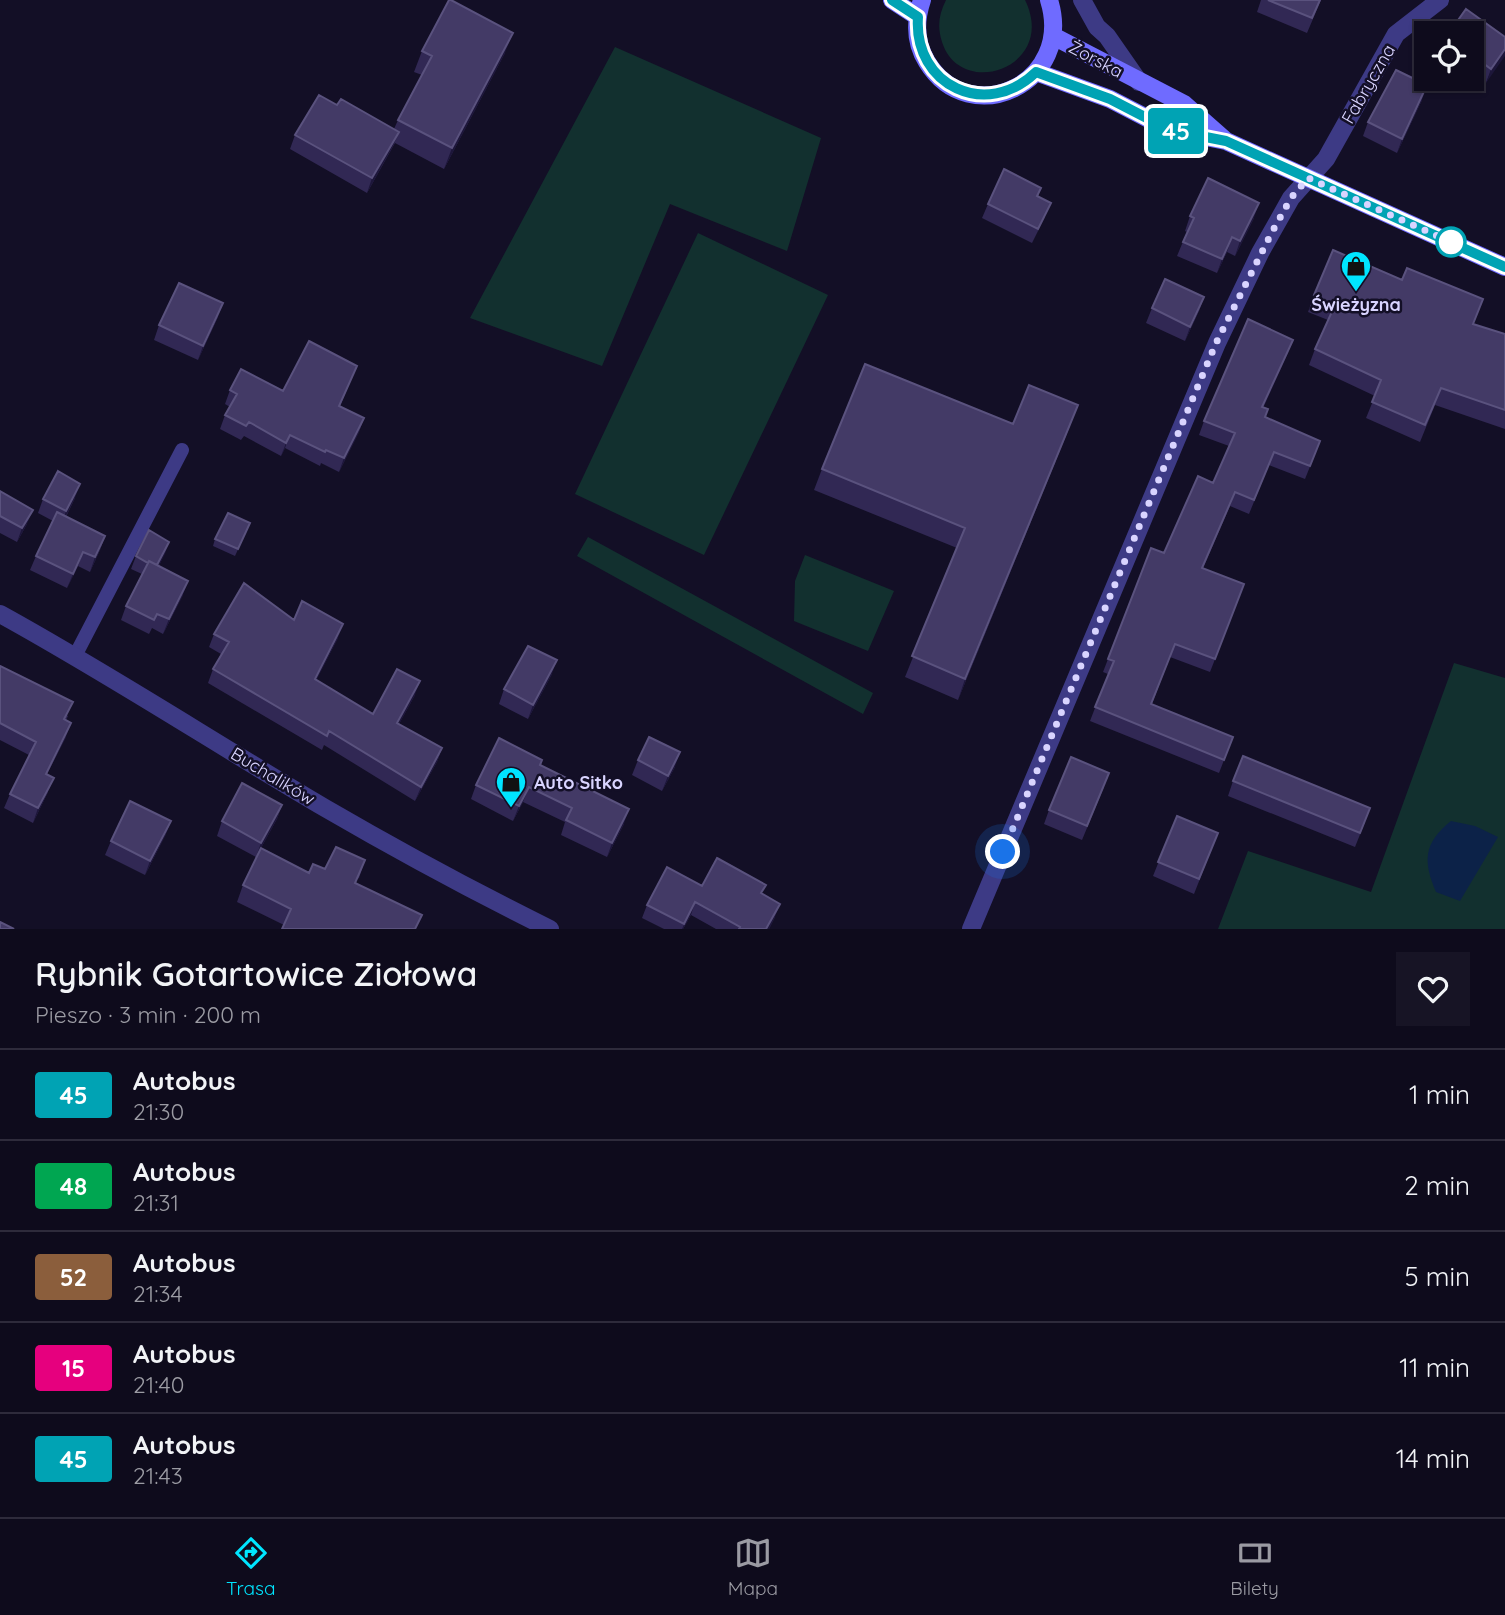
<!DOCTYPE html>
<html lang="pl">
<head>
<meta charset="utf-8">
<style>
	body { margin:0; font-family:Quicksand,sans-serif; background:#171425; color:#f1f3f6; height:100vh; display:flex; flex-direction:column; font-size:26px; white-space:nowrap }
	* { box-sizing:border-box; margin:0 }
	p { font-size:23px; color:#9b9ba3 }
	.icon { flex:none; width:38px; height:38px; fill:none; stroke:currentColor; stroke-width:2; stroke-linecap:round; stroke-linejoin:round }
	.map { position:relative; height:929px; overflow:hidden }
	.side { display:flex; flex-direction:column; background:#0e0b1c; flex:1 }
	.side>* { flex:none }
	.badge { padding:0 14px; border-radius:5px; font-size:24px; line-height:46px }
	.buttons { position:absolute; left:1414px; top:21px; display:grid; gap:14px }
	.buttons a { display:grid; place-items:center; width:70px; height:70px; border-radius:0px; background:#0e0b1c; box-shadow:0 2px 5px #0004,0 0 0 2px #2e2b3b; font-size:35px }
	.you { position:absolute; width:35px; height:35px; margin:-18px; border:5px solid #fff; border-radius:50%; background:#1a73e8; box-shadow:0 0 0 10px #1a73e833 }
	.map>.badge { position:absolute; translate:-50% -50%; box-shadow:0 0 0 4px #fff }
	.round { display:grid; place-items:center; flex:none; width:74px; height:74px; border-radius:0px; background:#171425 }
	.headline { display:flex; align-items:center; justify-content:space-between; height:119px; padding:0 35px }
	h1 { font-size:33px; font-weight:600; line-height:52px }
	ul { padding:0; list-style:none }
	li { display:flex; align-items:center; gap:21px; height:91px; padding:0 35px; border-top:2px solid #2e2b3b }
	li div { flex:1 }
	li b { display:block; font-size:26px }
	li em { font-style:normal }
	li .badge { min-width:77px; font-weight:700; text-align:center }
	.dock { display:flex; justify-content:space-around; align-items:center; height:98px; border-top:2px solid #2e2b3b; background:#0e0b1c; font-size:19px; color:#9b9ba3 }
	.dock a { display:grid; justify-items:center; gap:4px }
	.dock .current { color:#00e5ff }
	.map>svg:first-child { display:block }
	.green { fill:#12302f }
	.water { fill:#0c2248 }
	.lines { fill:none; stroke-linecap:round; stroke-linejoin:round }
	.lane { stroke:#3d3a85; stroke-width:14 }
	.street { stroke:#3d3a85; stroke-width:18 }
	.secondary { stroke:#6f6bff; stroke-width:18 }
	.wall { fill:#312854 }
	.shaded-wall { fill:#1d163a }
	.building { fill:#433a66; stroke:#5a527e; stroke-width:2 }
	.line-casing { stroke:#fff; stroke-width:16 }
	.line { stroke:#00a3b4; stroke-width:10 }
	.walk { stroke:#d9d4ff; stroke-width:7; stroke-dasharray:0 12.6 }
	.stop-dot { fill:#fff; stroke:#00a3b4; stroke-width:3.5 }
	.labels { text-anchor:middle; dominant-baseline:central; stroke-width:5; stroke-linejoin:round; paint-order:stroke }
	.street-label { font-size:18px; fill:#d9d4ff; stroke:#130f26 }
	.poi-label { font-size:18px; font-weight:bold; fill:#d9d4ff; stroke:#130f26 }
</style>
</head>
<body>
<div class="map">
<svg width="1505" height="929" viewBox="0 0 1505 929">
	<rect width="100%" height="100%" fill="#130f26"/>
	<path class="green" d="M946,0h79c33,67 -64,101 -83,42 -5,-16 -3,-28 4,-42z
		M615,47l206,91 -34,113 -117,-47 -68,162 -132,-48z
		M698,233l130,62 -124,260 -129,-61z
		M588,537l285,156 -10,21 -286,-158z
		M805,555l89,36 -26,60 -74,-30 1,-40z
		M1454,663l51,15v251h-287l30,-78 123,41z"/>
	<path class="water" d="M1451,821l24,5 23,11 -38,64 -24,-9c-13,-30 -13,-49 15,-71z"/>
	<g class="lines">
		<path class="lane" d="M75,656l107,-206"/>
		<path class="street" d="M1082,0l15,27 10,9 32,46
			M0,614c111,61 216,130 325,194 74,43 148,83 225,121
			M971,929l246,-586 43,-90 31,-55 35,-39 70,-125 44,-34"/>
		<path class="secondary" d="M892,0l26,17
			M922,0c-7,21 -7,43 5,62 43,70 148,21 122,-62
			M1053,36l131,68 42,37
			M1036,72l74,27 60,31 56,11 279,126"/>
	</g>
	<path class="wall" d="M1261,0h60l-14,33 -50,-21z
		M1472,33l33,4 -19,46 -14,-10z
		M422,51l83,2 -61,116 -49,-26 -28,50 -77,-44 5,-14 99,-6 4,-9 24,-45 -8,-3z
		M1422,100l-25,53 -34,-17 5,-14z
		M1041,188l-3,8 7,21 -13,26 -50,-25 6,-14z
		M1190,216l64,2 -19,38 -8,-4 -10,21 -40,-17 10,-24 -2,-1z
		M1314,295l160,29 31,10v95l-70,-24 -15,37 -54,-24 9,-22 -66,-31 6,-16 13,-29 -20,-8z
		M1204,297l-5,14 -14,30 -39,-18 6,-15z
		M218,317l-20,43 -44,-20 5,-15z
		M1293,340l-30,67 2,10 55,24 -5,13 -10,25 -36,-14 -20,49 -19,-8 -27,62 36,30 -29,74 -40,-15 -18,47 81,33 -14,36 -129,-52 18,-47 -5,-2 48,-124 13,5 49,-70 16,-37 -30,-11 5,-14z
		M357,366l-17,40 24,12 -5,14 -20,40 -18,-9 -1,3 -35,-18 -4,8 -37,-20 -3,4 -21,-11 5,-14 5,-8 -5,-3 5,-14 53,1z
		M1013,424l57,2 -112,274 -53,-23 52,-129 -143,-58 8,-21z
		M0,491l27,33 -10,18 -17,-9z
		M75,498l-9,19 39,19 -5,14 -10,22 -12,-6 -11,22 -37,-18 6,-14 17,-35 -15,-8 5,-14z
		M247,530l-12,26 -22,-10 2,-7z
		M169,542l-10,24 24,29 -20,39 -11,-6 -3,6 -28,-14 5,-14 16,-32 -11,-5 5,-13z
		M294,620l44,18 -22,42 57,34 42,-19 -16,29 43,24 -5,14 -22,39 -91,-56 -2,5 -114,-67 5,-14 8,-15 -12,-7 5,-13z
		M0,666l68,50 -2,4v17l-19,37 1,18 -15,31 -29,-15 6,-14 19,-39 -29,-15z
		M552,674l-24,45 -29,-15 5,-15z
		M542,760l-1,5 83,59 -17,33 -46,-22 4,-13 -42,-20 -10,19 -42,-22 5,-14z
		M638,760l37,7 -13,24 -30,-16z
		M1233,781l132,41 -10,25 -127,-51z
		M1104,787l-22,53 -38,-16 5,-14z
		M282,805l-5,14 -21,38 -39,-21 5,-15z
		M1177,816l41,17 -24,61 -41,-18z
		M171,821l-6,15 -20,39 -40,-20 6,-14z
		M365,860l-6,18 -75,47 -47,-23 6,-17 66,-12z
		M702,886l61,8 12,23 -6,12h-53l-25,-14 -8,14h-19l-22,-11 5,-13z"/>
	<path class="shaded-wall" d="M513,33l-8,20 -61,116 8,-21z
		M1505,49v7l-19,27 5,-14z
		M1427,85l-5,15 -25,53 5,-14z
		M399,132l-6,14 -26,47 5,-15z
		M1259,203l-5,15 -19,38 5,-15z
		M1232,237l-5,15 -10,21 5,-14z
		M1204,297l-5,14 -14,30 5,-14z
		M223,303l-5,14 -20,43 5,-14z
		M1293,340l-5,13 -30,67 4,-13z
		M1078,405l-8,21 -112,274 7,-21z
		M364,418l-5,14 -20,40 5,-14z
		M290,435l-5,13 -4,8 5,-13z
		M80,484l-5,14 -14,28 5,-15z
		M1235,492l-5,14 -33,76 5,-14z
		M33,510l-6,14 -10,18 5,-14z
		M105,536l-5,14 -10,22 5,-15z
		M169,542l-4,12 -13,25 4,-12z
		M83,552l-5,14 -11,22 6,-14z
		M188,581l-5,14 -20,39 6,-15z
		M343,624l-5,14 -28,55 5,-14z
		M557,660l-5,14 -24,45 5,-14z
		M420,681l-5,14 -23,42 5,-14z
		M71,723l-5,14 -26,51 6,-14z
		M442,748l-5,14 -22,39 6,-14z
		M680,752l-5,15 -13,24 6,-15z
		M54,778l-6,14 -15,31 5,-15z
		M529,787l-6,15 -10,19 6,-15z
		M282,805l-5,14 -21,38 5,-14z
		M629,809l-5,15 -17,33 5,-14z
		M171,821l-6,15 -20,39 5,-14z
		M695,902l-4,13 -8,14h-1z
		M780,904l-5,13 -6,12h-3z"/>
	<path class="building" d="M449,0h2l62,33 -61,115 -54,-28 34,-64 -10,-5z
		M1268,0h52l-8,18z
		M1466,9l39,28v12l-14,20 -19,-14v-22h-23z
		M1396,70l31,15 -25,54 -34,-17z
		M319,95l18,10 4,-6 58,33 -27,46 -77,-43z
		M1004,169l37,19 -4,8 14,7 -13,26 -50,-25z
		M1208,178l51,25 -19,38 -8,-4 -10,22 -39,-17 11,-24 -4,-2z
		M1333,250l69,30 5,-12 76,31 -10,25 32,10v76l-64,-22 -16,37 -53,-23 9,-22 -66,-31 20,-44 -21,-10z
		M1165,279l39,18 -14,30 -38,-19z
		M179,283l44,20 -20,43 -44,-21z
		M1248,319l45,21 -31,67 6,2 -3,8 55,24 -10,25 -36,-14 -20,48 -19,-8 -33,76 42,16 -29,75 -40,-15 -24,60 82,33 -9,23 -129,-53 19,-46 -6,-2 43,-111 13,5 34,-77 15,7 22,-50 -31,-12z
		M309,341l48,25 -18,40 25,12 -20,40 -18,-8 -1,2 -35,-17 -4,8 -37,-21 -3,4 -21,-11 12,-21 -7,-4 11,-21 42,22z
		M865,364l148,60 16,-39 49,20 -113,274 -53,-23 53,-128 -143,-59z
		M58,471l22,13 -14,27 -23,-12z
		M0,491l33,19 -11,18 -22,-12z
		M57,512l48,24 -10,21 -12,-5 -10,22 -37,-18z
		M228,513l22,10 -12,26 -23,-10z
		M149,530l20,12 -12,23 -8,-4 -1,2 -12,-7z
		M149,561l39,20 -19,38 -12,-5 -3,6 -28,-14z
		M244,583l50,37 8,-19 41,23 -28,55 58,35 24,-45 23,12 -23,42 45,25 -21,39 -92,-56 -2,5 -114,-67 16,-27 -15,-8z
		M528,646l29,14 -24,45 -29,-16z
		M0,666l73,36 -9,17 7,4 -25,51 8,4 -16,30 -28,-14 26,-52 -36,-19z
		M649,737l31,15 -12,24 -30,-16z
		M499,738l43,22 -2,5 89,44 -17,34 -46,-23 6,-12 -43,-21 -10,19 -43,-21z
		M1243,756l127,52 -10,25 -127,-52z
		M1071,757l38,16 -22,53 -38,-16z
		M242,783l40,22 -21,38 -39,-22z
		M130,801l41,20 -21,40 -39,-20z
		M1177,816l41,17 -19,46 -41,-17z
		M336,847l29,13 -10,23 67,32 -7,14h-133l9,-20 -48,-24 18,-37 48,25 4,-9 12,5z
		M717,858l49,27 -5,8 19,11 -14,25h-27l1,-2 -45,-25 -11,22 -37,-19 20,-38 35,19z
		M0,922l14,7h-14z"/>
	<g class="lines">
		<g class="line-casing">
			<path id="line" d="M892,0l26,17c-5,69 69,103 118,55l74,27 60,31 56,11 279,126"/>
		</g>
		<use href="#line" class="line"/>
		<path class="walk" d="M1003,852l213,-509 56,-111 19,-34 17,-20 143,64"/>
	</g>
	<defs>
		<g id="shop-pin" transform="scale(1.575)"><path d="M0 17L-7.5 6A9.5 9.5 0 1 1 7.5 6Z" fill="#00e5ff" stroke="#130f26"/><path d="M-5-2.5h2.3a2.7 3.5 0 0 1 5.4 0H5L5.5 6h-11ZM-1.5-2.5h3a1.5 2.3 0 0 0-3 0Z" fill="#111"/></g>
	</defs>
	<g fill-rule="evenodd">
		<use href="#shop-pin" x="1356" y="266"/>
		<use href="#shop-pin" x="511" y="782"/>
	</g>
	<circle class="stop-dot" cx="1451" cy="242" r="14"/>
	<g class="labels">
		<g class="street-label">
			<text transform="translate(1096 59) rotate(28)">Żorska</text>
			<text transform="translate(1368 84) rotate(-60)">Fabryczna</text>
			<text transform="translate(273 776) rotate(31)">Buchalików</text>
		</g>
		<g class="poi-label">
			<text x="1356" y="304">Świeżyzna</text>
			<text x="534" y="782" text-anchor="start">Auto Sitko</text>
		</g>
	</g>
</svg>
<div class="buttons">
<a><svg class="icon" aria-label="locate" viewBox="0 0 24 24"><circle cx="12" cy="12" r="6"/><path d="M12 2v4M12 18v4M2 12h4M18 12h4"/></svg></a>
</div>
<div class="you" style="left:1003px;top:852px"></div>
<b class="badge" style="left:1176px;top:131px;background:#00a3b4;color:#fff">45</b>
</div>
<section class="side">
<div class="headline"><div><h1>Rybnik Gotartowice Ziołowa</h1><p>Pieszo · 3 min · 200 m</p></div><a class="round"><svg class="icon" aria-label="heart" viewBox="0 0 24 24"><path d="M12 20l-8-8c-3-5 5-10 8-4 3-6 11-1 8 4z"/></svg></a></div>
<ul>
<li><span class="badge" style="background:#00a3b4;color:#fff">45</span><div><b>Autobus</b><p>21:30</p></div><em>1 min</em></li>
<li><span class="badge" style="background:#00a651;color:#fff">48</span><div><b>Autobus</b><p>21:31</p></div><em>2 min</em></li>
<li><span class="badge" style="background:#8b5e3c;color:#fff">52</span><div><b>Autobus</b><p>21:34</p></div><em>5 min</em></li>
<li><span class="badge" style="background:#e6007e;color:#fff">15</span><div><b>Autobus</b><p>21:40</p></div><em>11 min</em></li>
<li><span class="badge" style="background:#00a3b4;color:#fff">45</span><div><b>Autobus</b><p>21:43</p></div><em>14 min</em></li>
</ul>
</section>
<nav class="dock">
<a class="current"><svg class="icon" aria-label="directions" viewBox="0 0 24 24"><path d="M12 3l9 9-9 9-9-9zM9 14v-3h6M13 9l2 2-2 2"/></svg>Trasa</a>
<a><svg class="icon" aria-label="map" viewBox="0 0 24 24"><path d="M3 6l6-2 6 2 6-2v14l-6 2-6-2-6 2zM9 4v14M15 6v14"/></svg>Mapa</a>
<a><svg class="icon" aria-label="tickets" viewBox="0 0 24 24"><path d="M3 7h18v10H3zM15 7v10"/></svg>Bilety</a>
</nav>
</body>
</html>
